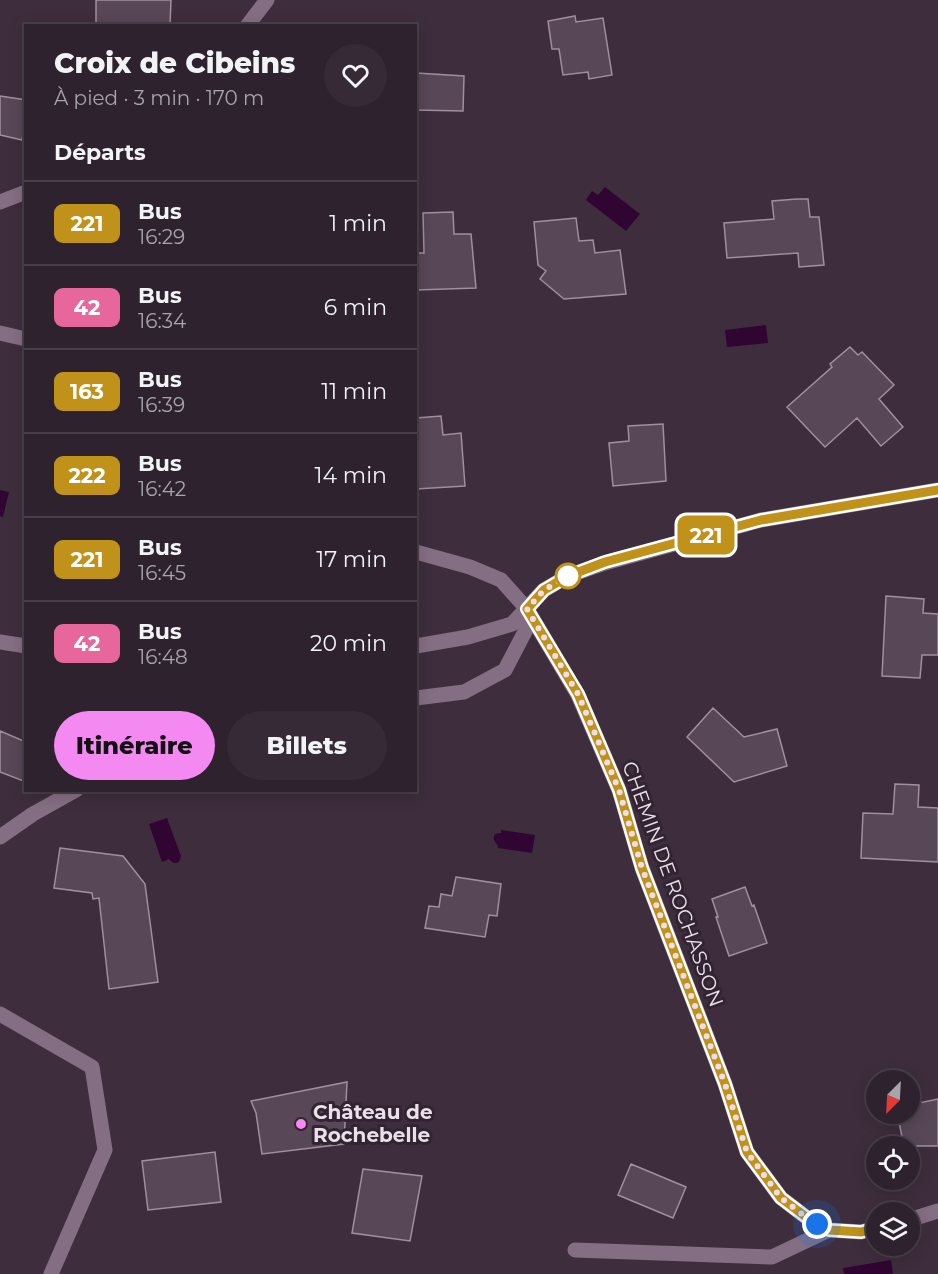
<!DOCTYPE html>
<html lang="fr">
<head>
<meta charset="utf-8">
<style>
	body { margin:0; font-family:Montserrat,sans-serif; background:#362a36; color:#f1f3f6; height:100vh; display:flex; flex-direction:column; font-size:22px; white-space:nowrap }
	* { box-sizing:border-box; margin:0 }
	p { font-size:20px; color:#a7a4aa }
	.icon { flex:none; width:33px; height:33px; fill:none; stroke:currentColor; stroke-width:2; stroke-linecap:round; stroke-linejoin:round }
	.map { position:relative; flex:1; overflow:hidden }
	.sheet { position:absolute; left:24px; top:24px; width:393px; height:768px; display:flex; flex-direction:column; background:#2e222e; border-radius:0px; box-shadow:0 3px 15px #0003,0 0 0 2px #493f4a }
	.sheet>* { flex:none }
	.badge { padding:0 12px; border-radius:9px; font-size:21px; line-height:39px }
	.needle { width:39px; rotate:204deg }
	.fabs { position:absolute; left:866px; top:1070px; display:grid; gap:12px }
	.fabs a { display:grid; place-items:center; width:54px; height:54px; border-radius:50%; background:#2e222e; box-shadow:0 3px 15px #0003,0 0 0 2px #493f4a; font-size:30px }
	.you { position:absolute; width:30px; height:30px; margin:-15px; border:4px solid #fff; border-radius:50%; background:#1a73e8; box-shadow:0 0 0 9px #1a73e833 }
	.map>.badge { position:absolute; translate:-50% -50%; box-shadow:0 0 0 3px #fff }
	h2 { padding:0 30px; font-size:22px; line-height:54px }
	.round { display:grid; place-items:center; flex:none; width:63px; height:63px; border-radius:32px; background:#362a36 }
	.head { display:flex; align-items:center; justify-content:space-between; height:102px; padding:0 30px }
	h1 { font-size:28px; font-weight:800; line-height:45px }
	.primary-button { display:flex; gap:12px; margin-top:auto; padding:12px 30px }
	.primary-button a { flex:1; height:69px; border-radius:36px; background:#f389f1; color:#111; font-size:24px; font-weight:800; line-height:69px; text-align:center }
	.primary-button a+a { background:#362a36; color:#f1f3f6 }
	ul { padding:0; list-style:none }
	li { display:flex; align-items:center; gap:18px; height:84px; padding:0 30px; border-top:2px solid #493f4a }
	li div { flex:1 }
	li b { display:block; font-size:22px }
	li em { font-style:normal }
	li .badge { min-width:66px; font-weight:700; text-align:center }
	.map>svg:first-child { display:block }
	.water { fill:#310531 }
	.building { fill:#584757; stroke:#a18e9f; stroke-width:1.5 }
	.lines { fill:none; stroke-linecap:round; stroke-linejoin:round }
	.minor { stroke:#846e83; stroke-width:15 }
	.line-casing { stroke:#fff; stroke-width:14 }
	.line { stroke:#c0921a; stroke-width:9 }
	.walk { stroke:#ebe0ea; stroke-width:6; stroke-dasharray:0 10.8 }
	.stop-dot { fill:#fff; stroke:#c0921a; stroke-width:3 }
	.poi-dot { fill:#f389f1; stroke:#332433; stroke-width:2 }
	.labels { text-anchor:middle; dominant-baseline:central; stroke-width:6; stroke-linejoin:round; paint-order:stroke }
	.street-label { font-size:20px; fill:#ebe0ea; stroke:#332433 }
	.poi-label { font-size:20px; font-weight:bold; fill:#ebe0ea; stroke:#332433; text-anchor:start }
</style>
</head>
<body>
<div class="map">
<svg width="938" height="1274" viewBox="0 0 938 1274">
	<rect width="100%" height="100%" fill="#3e2e3d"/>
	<path class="water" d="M605,187l35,27 -14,17 -40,-31 6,-9 6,4z
		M766,325l2,18 -41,4 -2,-17z
		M0,490l9,2 -6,25 -3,-1z
		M167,818l14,38 -2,6c-4,2 -7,1 -10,-3l-7,3 -13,-38z
		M501,830l34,5 -3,18 -34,-5c0,-6 -7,-6 -3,-14l6,-1z
		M891,1260l2,14h-49l-1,-6z"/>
	<path class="building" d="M96,0h75l-1,26h-74z
		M575,16l1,6 27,-4 9,57 -23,4 -1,-7 -25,3 -4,-26h-7l-4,-28z
		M416,73l48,3 -1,35 -47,-1z
		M0,96l26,4v19l-4,21 -22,-5z
		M797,199h11l2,18h9l5,48 -25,2 -1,-14 -71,5 -3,-35 50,-4 -2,-18z
		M453,212l1,22h17l5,54 -60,2v-37h8l-1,-40z
		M576,218l3,23 14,-1 2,13 25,-3 6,44 -62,5 -24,-20 6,-8 -8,-6 -4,-43z
		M850,347l8,8 4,-3 32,33 -15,14 24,28 -22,19 -24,-28 -32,29 -38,-40 45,-40 -2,-3z
		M441,416l2,19 18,-2 4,53 -49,3v-71z
		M663,424l3,57 -53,5 -4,-43 20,-2 -1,-15z
		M886,596l38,3 -1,14 15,1v41h-16l-2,23 -38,-2z
		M713,708l31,29 33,-8 10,37 -53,16 -47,-45z
		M0,731l26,11v40l-26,-10z
		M895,784l24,1 -1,22 20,1v54l-77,-4 2,-45 30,1z
		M60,848l63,8 22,28 13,98 -49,7 -10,-91 -6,1 -1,-6 -38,-5z
		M456,877l45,7 -4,32 -8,-1 -4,22 -60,-9 4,-22 10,1 2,-13 11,2z
		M745,887l7,19 2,-1 13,38 -38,13 -13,-39h2l-6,-18z
		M347,1082l-3,62 -82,10 -6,-41 -5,-12z
		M938,1099v47h-34l-7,-33h12v-8z
		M215,1152l6,50 -73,8 -6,-49z
		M631,1164l55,23 -13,31 -55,-23z
		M363,1169l59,7 -12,65 -58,-8z"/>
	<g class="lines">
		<path class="minor" d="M247,26l20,-26
			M0,202l26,-10
			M0,333l26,6
			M416,552l54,15 31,13 26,29 51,86 41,95 23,78 83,216 22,68 34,46 25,19 23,13 32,2 15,-4
			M0,642l26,4
			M416,646l52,-9 44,-13 32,-34 24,-14 37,-13 156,-43 177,-30
			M416,698l48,-6 41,-22 27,-52
			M0,837l33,-23 43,-24
			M0,1014l92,53 13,83 -54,124
			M909,1220l29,-9
			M575,1250l197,7 57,-27"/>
	</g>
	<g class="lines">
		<g class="line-casing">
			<path id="line" d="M876,1228l-15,4 -32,-2 -23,-13 -25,-19 -34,-46 -22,-68 -83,-216 -23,-78 -41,-96 -51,-85 17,-19 24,-14 37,-14 156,-42 177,-30"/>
		</g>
		<use href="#line" class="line"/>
		<path class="walk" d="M568,576l-24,14 -17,19 51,85 41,96 23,78 83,216 22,68 34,46 25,19 11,7"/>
	</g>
	<circle class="stop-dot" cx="568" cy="576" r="12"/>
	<circle class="poi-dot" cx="301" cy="1124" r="6"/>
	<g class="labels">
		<g class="street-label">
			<text transform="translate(673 884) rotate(70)">CHEMIN DE ROCHASSON</text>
		</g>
		<g class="poi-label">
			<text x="313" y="1112">Château de<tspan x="313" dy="23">Rochebelle</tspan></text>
		</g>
	</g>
</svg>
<div class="fabs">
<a><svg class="needle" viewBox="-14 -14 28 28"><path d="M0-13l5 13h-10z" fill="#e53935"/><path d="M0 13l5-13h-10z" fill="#a7a4aa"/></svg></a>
<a><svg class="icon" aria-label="locate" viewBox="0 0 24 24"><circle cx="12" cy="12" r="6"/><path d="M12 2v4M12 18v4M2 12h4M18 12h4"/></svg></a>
<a><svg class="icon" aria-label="layers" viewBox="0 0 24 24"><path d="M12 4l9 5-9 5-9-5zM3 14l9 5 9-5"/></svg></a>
</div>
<div class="you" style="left:817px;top:1224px"></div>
<b class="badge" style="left:706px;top:535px;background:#c0921a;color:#fff">221</b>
<section class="sheet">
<div class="head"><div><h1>Croix de Cibeins</h1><p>À pied · 3 min · 170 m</p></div><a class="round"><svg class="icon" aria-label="heart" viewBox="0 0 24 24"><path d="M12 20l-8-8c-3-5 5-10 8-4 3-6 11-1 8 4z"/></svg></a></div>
<h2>Départs</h2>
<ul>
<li><span class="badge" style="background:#c0921a;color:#fff">221</span><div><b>Bus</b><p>16:29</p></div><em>1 min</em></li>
<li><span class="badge" style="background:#e7679c;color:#fff">42</span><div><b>Bus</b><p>16:34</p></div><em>6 min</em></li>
<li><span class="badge" style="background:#c0921a;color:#fff">163</span><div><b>Bus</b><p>16:39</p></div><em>11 min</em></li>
<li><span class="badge" style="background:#c0921a;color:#fff">222</span><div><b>Bus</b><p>16:42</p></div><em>14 min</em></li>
<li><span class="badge" style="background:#c0921a;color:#fff">221</span><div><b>Bus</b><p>16:45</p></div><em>17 min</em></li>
<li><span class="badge" style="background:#e7679c;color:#fff">42</span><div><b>Bus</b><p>16:48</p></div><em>20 min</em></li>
</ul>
<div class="primary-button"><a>Itinéraire</a><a>Billets</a></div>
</section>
</div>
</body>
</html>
